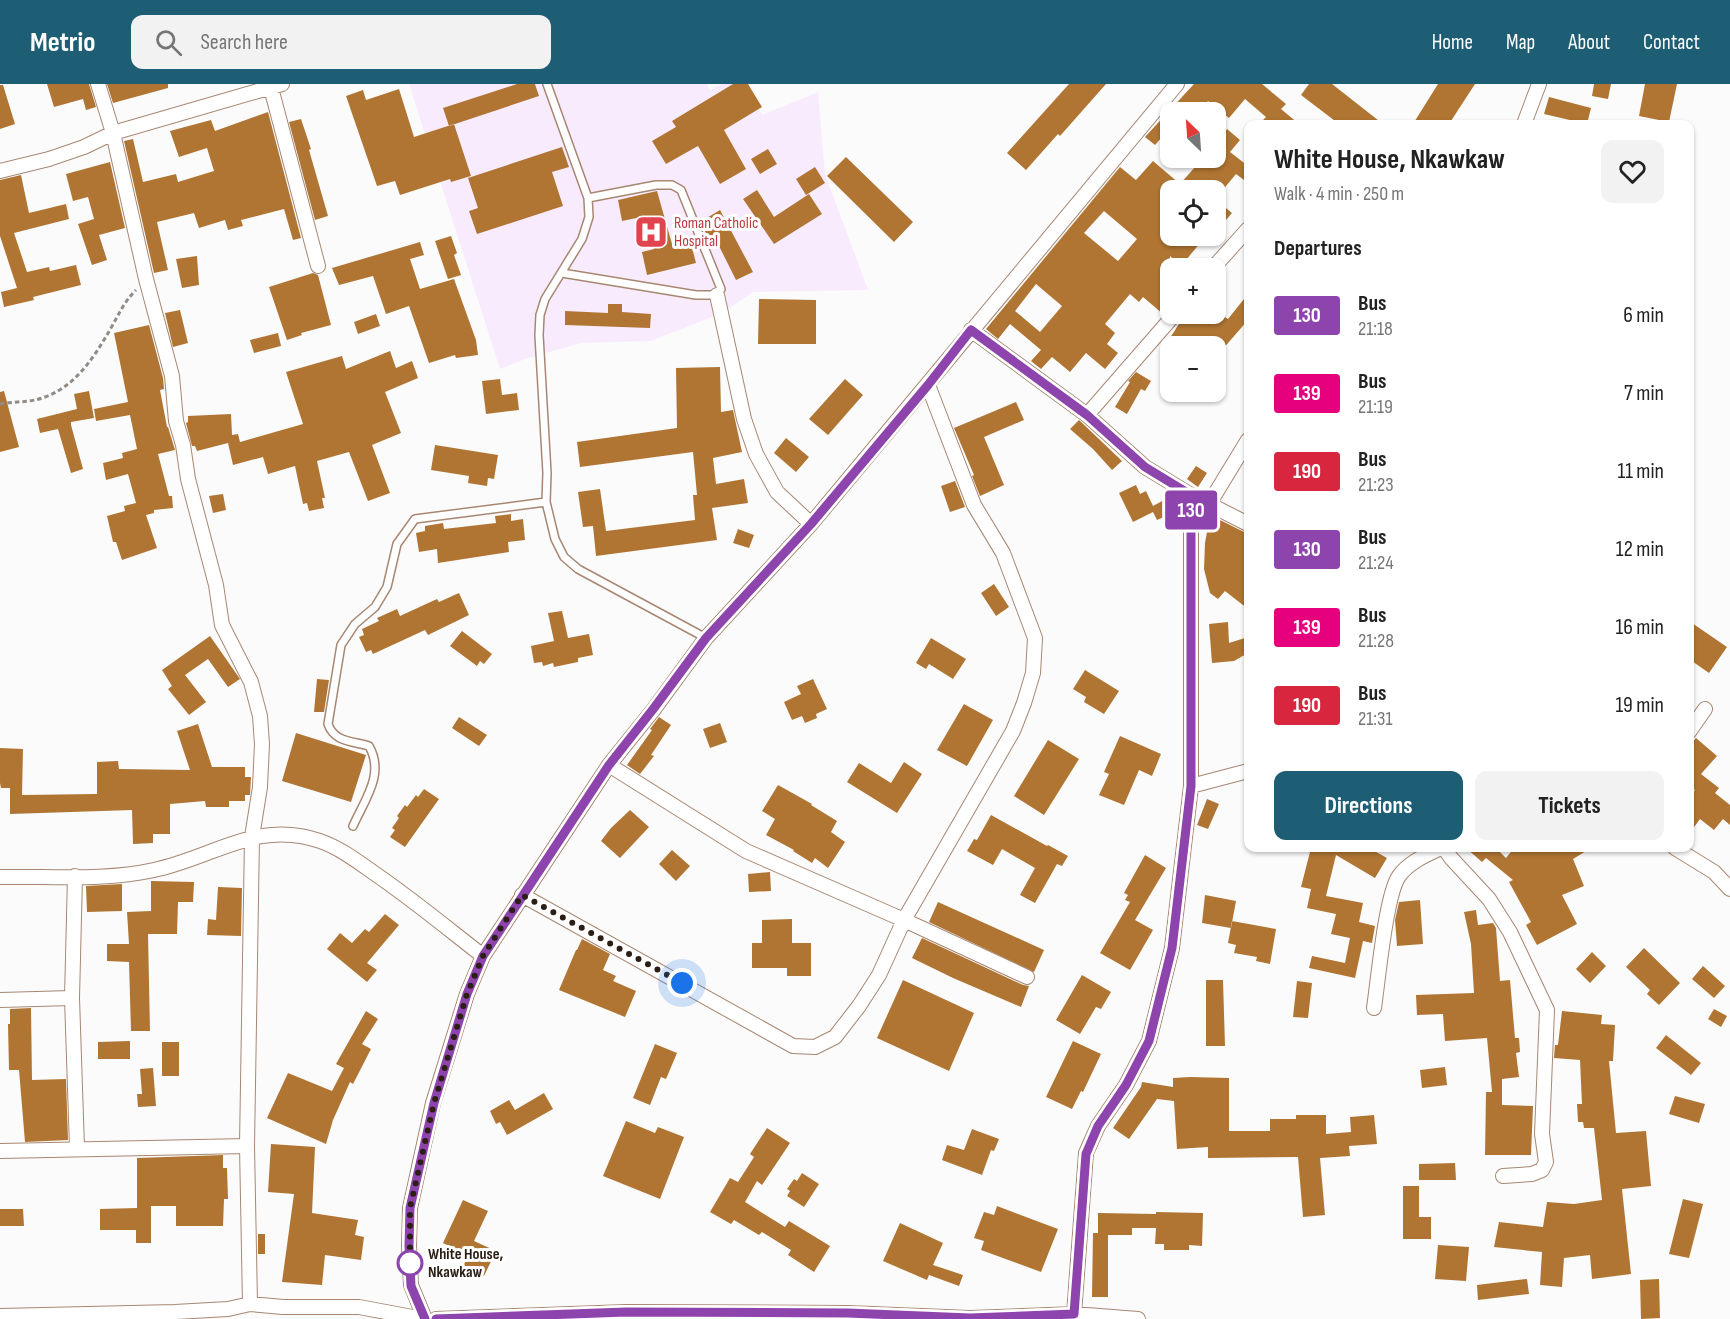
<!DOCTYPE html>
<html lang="en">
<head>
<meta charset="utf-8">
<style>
	body { margin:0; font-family:"Sofia Sans Condensed",sans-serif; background:#f2f2f2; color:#222; height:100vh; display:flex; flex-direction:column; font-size:22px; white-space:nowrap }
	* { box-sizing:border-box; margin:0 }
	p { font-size:20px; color:#767676 }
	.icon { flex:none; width:33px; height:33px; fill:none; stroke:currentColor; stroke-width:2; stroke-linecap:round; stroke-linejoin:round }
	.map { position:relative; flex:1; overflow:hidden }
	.drawer { position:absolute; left:1244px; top:36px; width:450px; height:732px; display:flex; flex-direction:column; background:#fff; border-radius:12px; box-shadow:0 2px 4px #0004 }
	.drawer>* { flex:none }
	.badge { padding:0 12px; border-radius:4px; font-size:21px; line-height:39px }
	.needle { width:39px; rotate:335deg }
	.buttons { position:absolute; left:1160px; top:18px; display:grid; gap:12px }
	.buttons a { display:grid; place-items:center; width:66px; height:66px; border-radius:12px; background:#fff; box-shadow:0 2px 4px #0004; font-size:30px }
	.you { position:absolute; width:30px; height:30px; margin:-15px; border:4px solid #fff; border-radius:50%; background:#1a73e8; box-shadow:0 0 0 9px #1a73e833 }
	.map>.badge { position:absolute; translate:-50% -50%; box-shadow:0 0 0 3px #fff }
	h2 { padding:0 30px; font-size:22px; line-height:54px }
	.round { display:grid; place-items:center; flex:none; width:63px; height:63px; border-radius:12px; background:#f2f2f2 }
	.headline { display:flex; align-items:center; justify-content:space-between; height:102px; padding:0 30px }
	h1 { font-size:28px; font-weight:700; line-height:45px }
	.cta { display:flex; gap:12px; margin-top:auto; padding:12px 30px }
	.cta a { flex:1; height:69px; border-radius:12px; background:#1e5e74; color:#fff; font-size:24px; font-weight:700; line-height:69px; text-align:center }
	.cta a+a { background:#f2f2f2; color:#222 }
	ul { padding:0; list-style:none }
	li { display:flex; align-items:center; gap:18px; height:78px; padding:0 30px }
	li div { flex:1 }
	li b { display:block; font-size:22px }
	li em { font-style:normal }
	li .badge { min-width:66px; font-weight:700; text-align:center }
	header { display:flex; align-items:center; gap:36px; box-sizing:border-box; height:84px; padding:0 30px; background:#1e5e74; color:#fff }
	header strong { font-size:28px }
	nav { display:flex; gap:33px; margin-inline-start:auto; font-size:21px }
	.search { width:420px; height:54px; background:#f2f2f2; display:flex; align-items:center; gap:15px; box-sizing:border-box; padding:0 21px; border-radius:12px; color:#767676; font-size:22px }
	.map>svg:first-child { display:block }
	.medical { fill:#f9ebfe }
	.building { fill:#b07532; fill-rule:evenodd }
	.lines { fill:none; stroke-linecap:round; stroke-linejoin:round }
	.service-casing { stroke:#a78772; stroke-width:10 }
	.minor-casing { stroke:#a78772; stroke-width:16 }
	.path { stroke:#928c87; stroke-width:3; stroke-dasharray:4.5 3; stroke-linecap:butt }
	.service { stroke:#fff; stroke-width:7 }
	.minor { stroke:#fff; stroke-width:14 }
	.line-casing { stroke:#fff; stroke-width:14 }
	.line { stroke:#8e44ad; stroke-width:9 }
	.walk { stroke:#2a1e15; stroke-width:6; stroke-dasharray:0 10.8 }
	.stop-dot { fill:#fff; stroke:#8e44ad; stroke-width:3 }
	.labels { text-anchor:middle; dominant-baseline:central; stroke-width:6; stroke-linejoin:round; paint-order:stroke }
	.health-label { font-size:16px; fill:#be3a42; stroke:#fff; text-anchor:start }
	.stop-label { font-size:16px; font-weight:bold; fill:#2a1e15; stroke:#fff; text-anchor:start }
</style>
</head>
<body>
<header>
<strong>Metrio</strong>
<div class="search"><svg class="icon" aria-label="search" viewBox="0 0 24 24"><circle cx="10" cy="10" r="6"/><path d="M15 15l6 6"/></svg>Search here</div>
<nav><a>Home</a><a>Map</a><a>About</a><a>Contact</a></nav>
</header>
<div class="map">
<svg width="1730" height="1235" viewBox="0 0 1730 1235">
	<rect width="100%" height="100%" fill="#fbfbfb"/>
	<path class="medical" d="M409,0h298l3,6 12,-6h24l16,31 56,-23 7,82 43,116 -115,2 -31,21 -71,28 -70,2 -56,16 -25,10z"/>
	<path class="building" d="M47,0h42l7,23 -10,3 -3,-11 -29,8z
		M107,0h61v4l-55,15z
		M517,0h18l4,12 -90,30 -6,-18z
		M733,0h15l14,23 -38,23 22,39 -26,15 -22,-38 -32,18 -14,-23 24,-14 -4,-6z
		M1069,0h37l-46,52 -2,-2 -32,36 -19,-17z
		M1194,0h68l24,20 -5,5 18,15h-40l7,-7 -21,-18 -16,19 -21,-17 -10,11h-28v16l-15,17 -10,-8z
		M1309,0h23l51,40h-44l-38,-29z
		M1438,0h37l-26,40h-36z
		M1594,0h17l-3,15 -16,-3z
		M1645,0h32l-8,38 -30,-6z
		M0,1h3l12,39 -15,5z
		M399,5l15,48 40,-13 17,52 -20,6 -1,-3 -50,16 -5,-14 -18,5 -31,-90 17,-6 3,10z
		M1549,13l42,11 -4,16 -43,-10z
		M268,28l33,126 -8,2 -9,-31 -43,11 2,6 -15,4 -3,-10 -26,8 -5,-15 -37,9 11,48 -14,3 -30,-132 9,-2 10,43 33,-8 2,8 36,-11 -7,-23 -28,9 -9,-26 41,-11 4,11z
		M301,35l10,30 -2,1 19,66 -13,4 -26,-98z
		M1227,45l13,11 -10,12 18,14v17l-12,-9 -19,23 -2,-7h-6l-6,-5 -5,5h-28v46h36l-25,30 -11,-10v51l-7,7 -20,-17 -4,5 -9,-8 -25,30 10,9 -8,11 11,9 -13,16 -19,-16 -16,19 -18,-15 -11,12 -10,-8 10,-11 -31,-26 -12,15 -12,-10 134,-162 16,13 17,-19 27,23 23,-26h12v-15zM1104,127l33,28 -19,22 -34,-28zM1036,200l26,22 -22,26 -25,-21z
		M562,63l7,20 -17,5 11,34 -86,28 -8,-23 9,-3 -10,-30z
		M768,65l9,15 -17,10 -9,-15z
		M846,73l67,65 -19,20 -67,-66z
		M110,78l15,66 -26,7 8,25 -15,5 -14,-41 16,-5 -6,-22 -15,4 -7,-27z
		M815,83l10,16 -19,12 -10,-16z
		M21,91l8,38 37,-9 3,15 -55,14 13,39 22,-5 1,4 26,-6 5,20 -48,12 1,3 -30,7 -3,-15 16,-4 -17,-52v-56z
		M757,106l17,27 35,-23 13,20 -48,30 -31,-45z
		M657,107l15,53 18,-4 6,23 -49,12 -5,-23 12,-3 -8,-33 -24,5 -4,-21z
		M1215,115l17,14 -17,20z
		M720,126l33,62 -17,8 -21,-42 -5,3 -10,-19z
		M451,152l6,17 -3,2 7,20 -13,4 -13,-38z
		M420,158l4,13 -14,4 10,30 34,-10 22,61 2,15 -22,3 -1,-3 -26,8 -20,-57 -23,8 -13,-38 -34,9 -7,-17z
		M197,172l2,29 -17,3 -6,-29z
		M313,189l5,2 13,50 -30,8 1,2 -15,5 -18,-53z
		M1248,210v26l-33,38v-12h-50l17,-27 2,-5h36l8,5z
		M759,215l57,1v44h-58z
		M608,220h14v8l29,2 -1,14 -85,-3v-14l43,2z
		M180,226l8,33 -15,4 -8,-34z
		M376,230l4,12 -22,8 -4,-12z
		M149,241l14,53 1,11 -4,1 7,37h1l7,23 -17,4 11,42h3l1,12 -19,2v3l-8,2 11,33 -35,12 -6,-18h-3l-6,-26 18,-5 -1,-5 12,-3 -8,-29 -22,6 -3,-17 20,-5 -1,-5 15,-4 -7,-34 -34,6 -2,-12 34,-7 -14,-69z
		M278,249l3,13 -27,7 -4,-13z
		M390,267l6,17 16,-7 6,17 -33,14 16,41 -29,12 18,48 -22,8 -19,-49 -32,9 8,37h-3l2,10 -15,3 -2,-8 -4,1 -8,-38 -27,8 -5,-17 -30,8 -5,-22 -31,8 -2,-5h-3l-6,-23 2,-1v-6l43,-2 1,21 6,-1 2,8 63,-18 -17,-52 56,-16 4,13z
		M720,283l1,45 12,-2 9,42 -29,6 3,26 28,-5 4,24 -36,5 5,32 -121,16 -3,-30 -10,1 -5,-35 22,-3 6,42 89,-11 -2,-25h4l-4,-43 -113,15 -3,-25 100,-14 -1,-60z
		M1136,288l15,9 -6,10 -4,-2 -14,25 -12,-7 15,-25 -2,-1z
		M500,295l2,16 15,-2 2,17 -33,4 -4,-33z
		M845,295l18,16 -35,40 -19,-16z
		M4,307l15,56 -19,5v-60z
		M89,307l5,27 -23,4v3l12,44 -12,4 -13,-44 -18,4 -3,-14 40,-10 -3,-15z
		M1016,318l8,18 -40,17 20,48 -24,11 -8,-20 2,-1 -20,-47z
		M1079,336l43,41 -10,9 -19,-21 -23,-20z
		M786,354l23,19 -13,15 -22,-19z
		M435,361l63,10 -4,24 -6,-1 -1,8 -19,-3 1,-7 -38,-6z
		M1196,382l11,7 -9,14 -11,-8z
		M955,397l10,26 -15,5 -9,-26z
		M1136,401l4,9 6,-3 7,15 11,-6 7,14 -14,6 -4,-8 -20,10 -14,-29z
		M223,410l3,16 -13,3 -4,-17z
		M511,430v7l12,-2 2,21 -17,2 1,10 -71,11 -1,-14 -18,3 -3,-19 9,-2v-5l18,-3 1,6 52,-6 -1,-7z
		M1210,431l38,19v75l-23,-18 -7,8 -8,-6 -6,-24 1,-26z
		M738,445l16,6 -5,13 -16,-5z
		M994,500l15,23 -13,9 -15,-23z
		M459,509l10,22 -41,20 -3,-5 -52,24 -2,-4 -5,2 -7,-15 5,-2 -2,-6 17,-8 -2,-3 20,-9 3,7 37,-17 2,3z
		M562,527l6,27 21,-4 4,21 -15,3v4l-24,5 -1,-4 -10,3 -1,-4 -8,1 -3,-17 23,-5 -6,-28z
		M1689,537l38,26 -18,26 -20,-14z
		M1228,538l1,21 19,-6v16l-14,8 -22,2 -3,-39z
		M462,547l30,23 -8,10 -4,-3 -3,5 -27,-20z
		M210,552l30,43 -12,8 -20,-28 -23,16 21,27 -17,13 -21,-26 4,-3 -10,-16z
		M931,554l35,21 -13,20 -24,-15 -3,5 -10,-6z
		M1085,586l34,21 -15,23 -20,-12 2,-5 -13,-8z
		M317,595l12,1 -5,32h-10z
		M813,595l14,30 -11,5 1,4 -12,5 -3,-7 -10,4 -8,-18 17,-8 -4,-8z
		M964,620l29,16 -26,46 -30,-16z
		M459,633l28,18 -8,11 -27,-18z
		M659,633l12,8 -20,30 3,1 -14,18 -13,-9 25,-35 -2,-1z
		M720,639l7,19 -17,6 -7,-19z
		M198,640l14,43h33v10h6l-1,18h-5v6h-16v6h-23l-1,-6 -35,3v30h-17v9l-20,1 -1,-34 -122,4v-26h-9l-1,-5v-35l23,1 -1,46 75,-1v-32l21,-1 1,8 71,1 -13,-39z
		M296,649l70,22 -15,47 -69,-21z
		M1120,652l41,18 -9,22 -13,-6 -15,35 -25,-10 10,-21 -5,-2z
		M1696,654l21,18 -16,18 18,14 -4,5 15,12v20l-7,-6 -9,11 -14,-11 -11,15v-36l6,-8 -5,-5 -1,2v-41z
		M1048,656l31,19 -35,56 -30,-19z
		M904,678l18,12 -25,39 -50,-31 12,-19 32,20z
		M778,701l34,19 -1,1 26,16 -6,11 14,10 -17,26 -13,-10 -3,5 -19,-12 1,-1 -28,-15 9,-16 -13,-8z
		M424,705l15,10 -34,48 -15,-10 5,-7 -3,-2 7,-10 -2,-2 8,-11 2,2 9,-12 2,2z
		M1207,715l12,5 -11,25 -11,-4z
		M630,726l19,17 -29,31 -19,-17 10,-13z
		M991,731l56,31 1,-1 20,11 -6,10 -5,-2 -22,39 -15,-8 15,-27 -33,-19 -9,16 -26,-14 7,-12 3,1z
		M1311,764h58l18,10 -12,20 -39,-23 -10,41 37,7 -4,19 16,4 -3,17 -9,-2 -8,37 -46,-10 3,-12 33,7 5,-25 -19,-4 5,-20 -29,-6 4,-19 -10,-2z
		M1466,764h30l10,10 8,-10h77l-18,11 11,27 -22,9 15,29 -40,21 -11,-20 5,-3 -22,-40 4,-2 -27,-22 -4,4z
		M672,766l18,16 -14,15 -17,-17z
		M1145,771l21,13 -31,52 18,10 -23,40 -30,-17 30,-51 -5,-2 3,-5 -4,-2z
		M770,788l1,19 -22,1 -1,-18z
		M151,797l43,1 -1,20h-15l-1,32h-29l2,97h-19l-2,-69 -22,-1v-17h22l-2,-32 24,-1z
		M122,800v27l-35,1 -1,-26z
		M218,803l24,1 -1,48 -34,-1 1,-16 8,1z
		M1205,811l31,6 -5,27 -29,-5z
		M1420,816l3,44 -26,2 -2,-26 4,-18z
		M938,818l106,48 -10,22 -105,-50z
		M1476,826l2,15 15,-2 3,5 4,53 10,-1 5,58h4l1,14 -4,1 3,24 -17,2v26l31,1 -2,49h-46l1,-63h6l-5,-54 -42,3 -2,-27 -26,1 -1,-20 58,-2 -3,-49 -7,-32z
		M385,830l14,11 -32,38 10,7 -10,12 -40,-33 13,-16 12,10 13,-14 4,3z
		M792,835v24h19v33h-24v-8h-35v-25h10v-23z
		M1232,837l44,8 -6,35 -14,-3 1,-4 -23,-4 2,-8 -8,-2z
		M922,854l101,47 6,1 -8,21 -68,-29 -41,-20z
		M582,855l28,15 -7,16 13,6 -3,5 23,10 -11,26 -66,-27 17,-40h1z
		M1644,864l36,35 -21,22 -12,-11 3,-4 -24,-23z
		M1592,868l14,14 -16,17 -14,-14z
		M1703,882l22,20 -11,12 -22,-19z
		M1082,891l29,17 -10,17 -5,-2 -16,27 -24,-14z
		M903,896l71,33 -25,58 -72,-33z
		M1206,896h17l2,66h-19z
		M1297,897l15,2 -4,35 -15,-1z
		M31,924l1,72 34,-1 2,61 -43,2 -6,-72h-10l-1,-46h2v-15z
		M1714,925l13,7 -6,11 -13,-8z
		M366,927l12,8 -16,25 9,5 -18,35 -3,-2 -17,38 -7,24 -59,-26 21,-45 44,18 12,-23 -8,-4z
		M1562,927l40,4 -1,9 14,1 -2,36h-4l7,72 30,-2 5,55 -29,3 9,85 -39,5 -2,-24 -26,3 -2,29 -22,-2 2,-33 -48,-5 5,-25 44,5 4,-25 27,2 28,-4 -8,-72h-10l-1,-6h-5l-1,-18h5l-2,-44 -26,-2 1,-13h3z
		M1666,951l35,28 -10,12 -35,-27z
		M130,957v18h-32v-17z
		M1073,957l28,13 -18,38 -2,-1 -9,18 -26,-12z
		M162,958h17v34h-17z
		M655,960l22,9 -11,26 -5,-2 -11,28 -17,-7z
		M1445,983l2,18 -25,3 -2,-18z
		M153,984l3,38 -18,1 -1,-13h5l-2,-25z
		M1190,993l39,1v53h41v-12h26v-4h30v19l25,-2 -1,-15 24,-2 3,29 -28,2 1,10 -30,2 5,57 -22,2 -5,-60 -90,1v-11l-31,2 -3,-48 -17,-2 -28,40 -16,-11 28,-41 1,-5 31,5v-9z
		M544,1009l9,16 -46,26 -7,-13 -4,2 -6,-13 19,-11 6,10z
		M1675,1012l30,8 -6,19 -30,-9z
		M626,1037l29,12 3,-6 26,10 -24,62 -57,-23z
		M767,1044l23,15 -28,42 -5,-4 -12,21 40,25 4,-6 41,25 -16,26 -26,-17 3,-5 -29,-18 -3,3 -25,-15 -3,4 -21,-12 20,-34 8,4 16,-25 -4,-3z
		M972,1045l27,10 -5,12 -3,-1 -9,25 -40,-15 5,-15 17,5z
		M271,1060l44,3 -3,66 46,7 -3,15 9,2 -3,23 -36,-5 -3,30 -40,-3 12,-88 -26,-2z
		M223,1071v13h4l1,31h-4l-1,27h-47v-20h-25v37h-15v-13h-36v-21l37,-1v-50z
		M1455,1079l1,17h-37v-16z
		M802,1089l17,11 -15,23 -17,-11 3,-5 -3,-2 7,-10 3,2z
		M1403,1102h16v31h12v22h-28z
		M1683,1115l20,5 -14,54 -20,-4z
		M463,1116l25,11 -14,30 22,10 -12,25 -21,-9 5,-12 -25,-12z
		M997,1122l61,23 -17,43 -60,-22 3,-9 -10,-3 10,-26 10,3z
		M0,1125h23l1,17h-24z
		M1156,1128l47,1 -1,33 -13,-1v5h-25v-6h-9l1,-16h-24v7h-24v62h-16l1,-64h5v-20l58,1z
		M900,1139l43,20 -10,22 30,10 -4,11 -30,-11 -2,5 -44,-19z
		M258,1150h7v20h-7z
		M1438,1161l31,2 -3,34 -31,-2z
		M1527,1195l2,15 -51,6 -1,-15z
		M1659,1195l1,39 -19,1 -1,-39z"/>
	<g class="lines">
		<g class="service-casing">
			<path id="service" d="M547,0l41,114 1,19 -7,22 -37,60 -5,16 -1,20 8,138 -1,29 9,37 9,18 14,12 128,69
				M562,189l134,22h21l4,-6 -40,-99 -9,-5h-16l-68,13
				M353,742c12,-27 32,-52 16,-80 -17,-5 -35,-4 -41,-22l13,-79 14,-21 20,-17 12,-20 10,-43 18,-25 131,-17"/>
		</g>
		<g class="minor-casing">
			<path id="minor" d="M98,0l15,49 33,146 26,97 4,45 7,24 5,34 28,106 6,40 29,57 9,34 2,28 -2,43 -8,50 -5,309 3,158
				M270,0l48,182
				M1524,40l15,-40
				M0,87l49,-12 35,-12 29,-14 169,-49
				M1213,184l35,-39
				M717,211l27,124 12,35 21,38 34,32
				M971,246l116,85 58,52 46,28 57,29
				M1087,331l88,-101
				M1209,420l39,-64
				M1689,648l16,-23
				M609,681l137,86 158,69 123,57
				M1191,702l57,-15
				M1444,764l7,10 38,41 21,33 37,78 -5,124 4,28 -4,8 -10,4 -29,2
				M1675,764l39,24 16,17
				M75,792l-3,122 5,150
				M0,793c50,-1 105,4 154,-7 59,-12 103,-51 166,-29 20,7 37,20 54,32 38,26 73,55 109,83
				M522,811l271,151 22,1 20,-10 24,-31 20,-31 25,-55 109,-189 11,-28 9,-30 2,-35 -32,-85 -29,-48 -46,-120
				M0,916l72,-2
				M1374,924c4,-27 12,-114 25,-132 10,-14 27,-21 42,-28
				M0,1067l247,-5
				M1074,1230l12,-161 12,-27 28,-41 23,-44 23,-93 19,-162v-291
				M0,1232l175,-4 53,-3 22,-5 33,3h76l64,12
				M425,1235l-14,-34 -2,-39 1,-38 23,-105 34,-109 16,-38 126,-191 45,-56 52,-71 105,-114 366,-440
				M436,1235l190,-7 222,1 122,5 104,-4 64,5"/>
		</g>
		<path class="path" d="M0,320c15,-3 30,-1 45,-7 31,-11 50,-41 66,-69 8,-14 13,-26 25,-38"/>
		<use href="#service" class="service"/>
		<use href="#minor" class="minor"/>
	</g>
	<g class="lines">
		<g class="line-casing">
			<path id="line" d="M425,1235l-14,-33 -2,-40 1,-38 24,-105 33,-109 16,-38 126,-191 45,-57 52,-70 105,-114 117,-139 43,-55 116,85 58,52 46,28v291l-19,162 -23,93 -23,44 -28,41 -12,28 -12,160 -104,4 -122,-5 -222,-1 -190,7"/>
		</g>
		<use href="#line" class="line"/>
		<path class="walk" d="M410,1179v3v-58l24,-105 33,-109 16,-38 39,-61 160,88"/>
	</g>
	<defs>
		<g id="hospital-square" transform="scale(1.725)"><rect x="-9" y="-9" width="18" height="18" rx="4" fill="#e0444e" stroke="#fff"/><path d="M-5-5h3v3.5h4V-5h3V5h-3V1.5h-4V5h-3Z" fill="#fff"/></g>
	</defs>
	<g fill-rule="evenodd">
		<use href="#hospital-square" x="651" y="148"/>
	</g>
	<circle class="stop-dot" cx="410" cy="1179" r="12"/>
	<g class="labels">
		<g class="health-label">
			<text x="674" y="139">Roman Catholic<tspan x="674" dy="18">Hospital</tspan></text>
		</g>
		<g class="stop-label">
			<text x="428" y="1170">White House,<tspan x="428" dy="18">Nkawkaw</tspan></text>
		</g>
	</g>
</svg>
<div class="buttons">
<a><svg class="needle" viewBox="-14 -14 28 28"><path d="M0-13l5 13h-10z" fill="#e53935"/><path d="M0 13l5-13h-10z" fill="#767676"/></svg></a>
<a><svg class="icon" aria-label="locate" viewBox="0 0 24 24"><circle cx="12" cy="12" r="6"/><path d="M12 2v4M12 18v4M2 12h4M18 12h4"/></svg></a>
<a>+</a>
<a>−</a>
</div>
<div class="you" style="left:682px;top:899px"></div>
<b class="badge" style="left:1191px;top:426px;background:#8e44ad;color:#fff">130</b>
<section class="drawer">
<div class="headline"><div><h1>White House, Nkawkaw</h1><p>Walk · 4 min · 250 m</p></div><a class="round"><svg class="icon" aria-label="heart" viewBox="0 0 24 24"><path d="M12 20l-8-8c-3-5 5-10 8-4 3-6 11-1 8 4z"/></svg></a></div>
<h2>Departures</h2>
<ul>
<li><span class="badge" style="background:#8e44ad;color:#fff">130</span><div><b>Bus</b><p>21:18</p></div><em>6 min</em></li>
<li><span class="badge" style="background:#e6007e;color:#fff">139</span><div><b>Bus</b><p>21:19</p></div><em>7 min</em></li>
<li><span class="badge" style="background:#d7263d;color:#fff">190</span><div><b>Bus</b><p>21:23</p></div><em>11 min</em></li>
<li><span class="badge" style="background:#8e44ad;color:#fff">130</span><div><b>Bus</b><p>21:24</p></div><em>12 min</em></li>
<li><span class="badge" style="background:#e6007e;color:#fff">139</span><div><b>Bus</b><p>21:28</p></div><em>16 min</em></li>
<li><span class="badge" style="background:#d7263d;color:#fff">190</span><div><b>Bus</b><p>21:31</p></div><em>19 min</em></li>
</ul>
<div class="cta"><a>Directions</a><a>Tickets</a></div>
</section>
</div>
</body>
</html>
